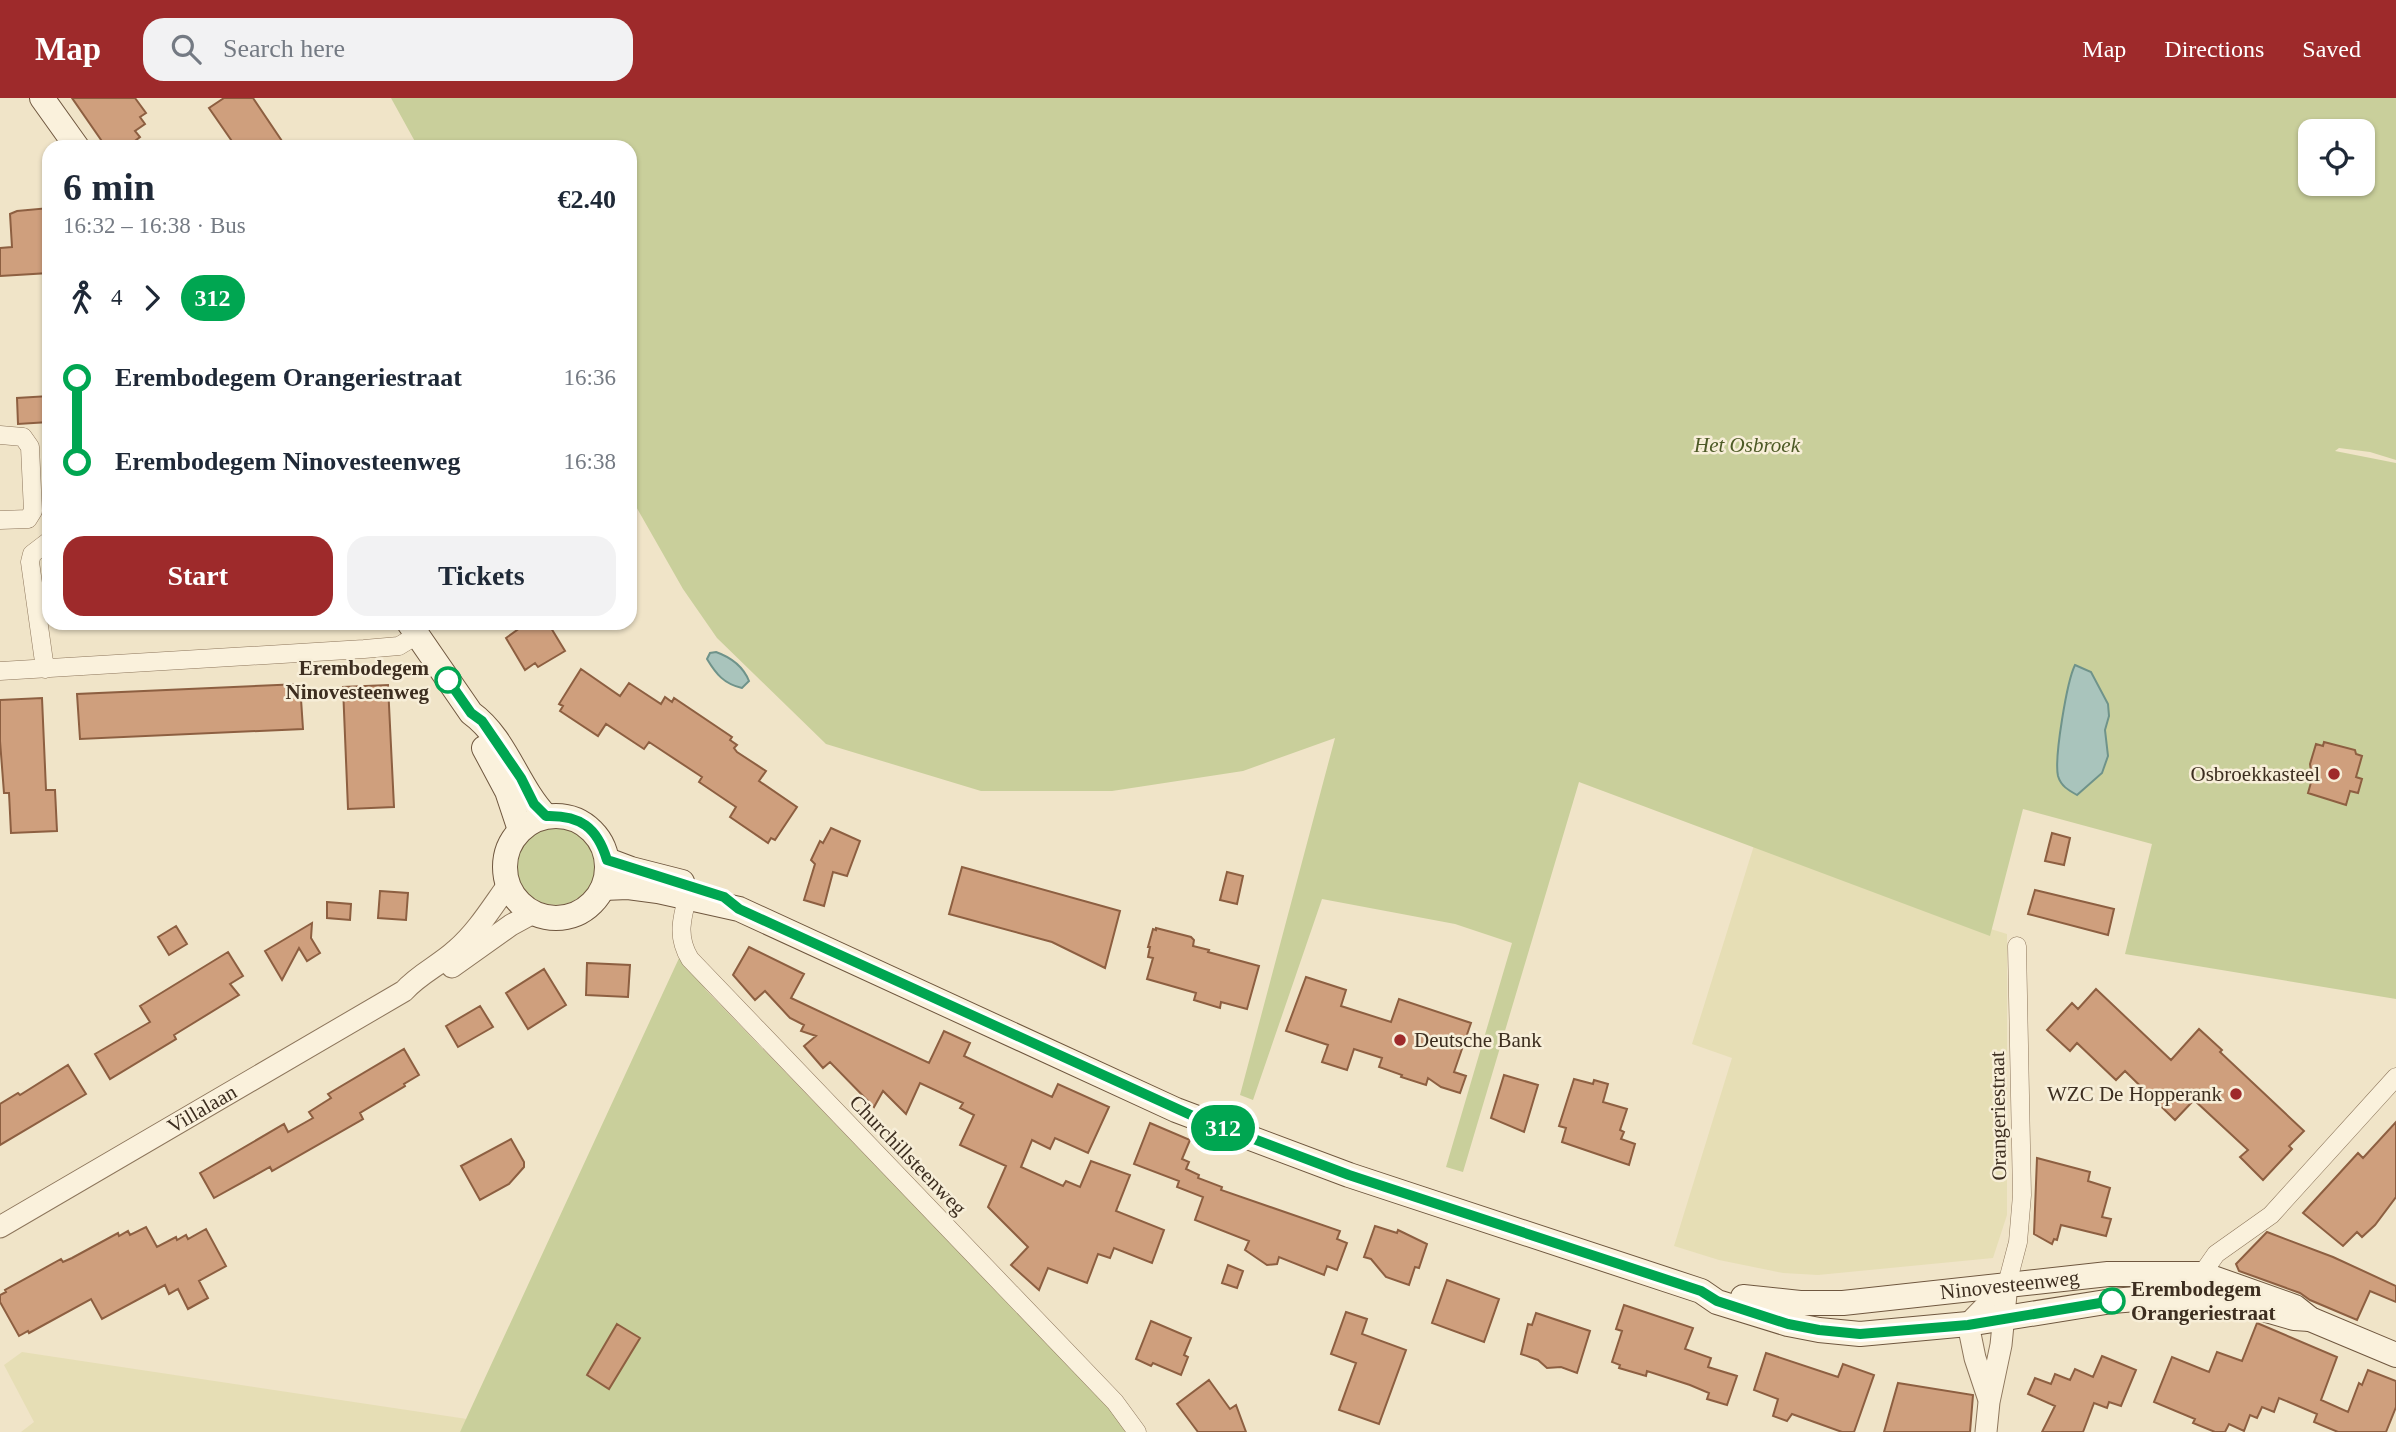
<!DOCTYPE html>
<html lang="en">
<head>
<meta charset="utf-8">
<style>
	body { margin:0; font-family:Georgia,serif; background:#f2f2f3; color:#1f2937; height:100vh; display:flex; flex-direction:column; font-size:26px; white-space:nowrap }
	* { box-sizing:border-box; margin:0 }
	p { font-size:23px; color:#747a83 }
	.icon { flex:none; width:38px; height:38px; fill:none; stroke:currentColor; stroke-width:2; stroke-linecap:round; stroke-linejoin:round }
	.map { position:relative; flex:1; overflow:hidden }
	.side { position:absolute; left:42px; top:42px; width:595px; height:490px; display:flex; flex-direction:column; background:#fff; border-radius:21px; box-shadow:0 2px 5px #0004 }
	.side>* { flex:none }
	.badge { padding:0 14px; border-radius:23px; font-size:24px; line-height:46px }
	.tools { position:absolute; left:2298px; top:21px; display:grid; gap:14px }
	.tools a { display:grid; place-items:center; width:77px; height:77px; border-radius:14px; background:#fff; box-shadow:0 2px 5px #0004; font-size:35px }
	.map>.badge { position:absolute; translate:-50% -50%; box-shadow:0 0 0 4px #fff }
	.legs { display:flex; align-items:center; gap:10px; height:77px; padding:0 21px; font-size:23px }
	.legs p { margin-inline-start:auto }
	.headline { display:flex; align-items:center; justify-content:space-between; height:119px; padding:0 21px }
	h1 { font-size:38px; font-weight:600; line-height:52px }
	.cta { display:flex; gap:14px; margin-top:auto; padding:14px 21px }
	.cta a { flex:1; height:80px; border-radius:21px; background:#9e2a2b; color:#fff; font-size:28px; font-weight:600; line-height:80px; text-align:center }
	.cta a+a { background:#f2f2f3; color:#1f2937 }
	ul { padding:0 21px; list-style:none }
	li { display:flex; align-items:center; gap:24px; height:84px; font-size:26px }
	li i { display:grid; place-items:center; width:10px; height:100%; margin:0 9px; background:currentColor }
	li i::after { content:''; width:18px; height:18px; margin:-9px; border:5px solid; border-radius:50%; background:#fff }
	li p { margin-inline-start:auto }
	li:first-child i { background:linear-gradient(#0000 50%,currentColor 0) }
	li:last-child i { background:linear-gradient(currentColor 50%,#0000 0) }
	header { display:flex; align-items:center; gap:42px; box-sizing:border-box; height:98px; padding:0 35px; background:#9e2a2b; color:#fff }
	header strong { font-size:33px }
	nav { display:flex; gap:38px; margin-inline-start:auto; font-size:24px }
	.search { width:490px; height:63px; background:#f2f2f3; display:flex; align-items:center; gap:18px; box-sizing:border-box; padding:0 24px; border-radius:21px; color:#747a83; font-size:26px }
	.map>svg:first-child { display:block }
	.farmland { fill:#e6deb5 }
	.green { fill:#c9cf9b; fill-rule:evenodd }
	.water { fill:#a9c4bc; stroke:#6f938a; stroke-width:2 }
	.building { fill:#cf9f7d; stroke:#8d5f41; stroke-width:2 }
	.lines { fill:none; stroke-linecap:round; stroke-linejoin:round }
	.minor-casing { stroke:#8d765c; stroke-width:19 }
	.tertiary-casing { stroke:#8d765c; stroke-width:23 }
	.secondary-casing { stroke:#6f573f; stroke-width:26 }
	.minor { stroke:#faf1dc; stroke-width:18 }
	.tertiary { stroke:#faf1dc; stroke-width:21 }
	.secondary { stroke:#faf1dc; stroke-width:24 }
	.line-1-casing { stroke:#fff; stroke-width:16 }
	.line-1 { stroke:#00a651; stroke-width:10 }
	.stop-1-dot { fill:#fff; stroke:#00a651; stroke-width:3.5 }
	.poi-dot { fill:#9e2a2b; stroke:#f7eed8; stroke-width:2.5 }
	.labels { text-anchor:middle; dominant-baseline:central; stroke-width:5; stroke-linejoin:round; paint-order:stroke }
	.park-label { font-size:21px; font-style:italic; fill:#4d5a26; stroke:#f7eed8 }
	.stop-label { font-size:21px; font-weight:bold; fill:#3d2e20; stroke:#f7eed8; text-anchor:end }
	.poi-label { font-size:21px; fill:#3d2e20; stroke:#f7eed8; text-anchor:end }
	.street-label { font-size:21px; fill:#3d2e20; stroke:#f7eed8 }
</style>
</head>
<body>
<header>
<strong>Map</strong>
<div class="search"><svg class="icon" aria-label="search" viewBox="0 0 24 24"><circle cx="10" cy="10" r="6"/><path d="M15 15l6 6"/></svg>Search here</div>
<nav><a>Map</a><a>Directions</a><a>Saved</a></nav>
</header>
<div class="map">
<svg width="2396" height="1334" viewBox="0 0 2396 1334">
	<rect width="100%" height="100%" fill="#f0e4c8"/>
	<path class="farmland" d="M1756,741l156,66 95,29v281l-14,43 -175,17 -35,-2 -64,-13 -45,-14 58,-188 -40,-14z
		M22,1254l445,67 -7,13h-439l13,-10 -30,-57z"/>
	<path class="green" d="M391,0h2005v362l-26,-8 -31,-4 -4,3 61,12v536l-271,-45 27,-110 -129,-35 -33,127 -411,-154 -116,390 -17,-5 66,-224 -57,-19 -133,-25 -69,201 -13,-5 95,-357 -92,33 -131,20h-131l-155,-47 -109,-106 -34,-49 -53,-93v-349h-212zM2310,33h52v53h-52z
		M516 767a40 40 0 1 1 80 0a40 40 0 1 1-80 0Z
		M680,858l26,34 402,417 19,25h-667z"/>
	<path class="water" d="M716,554c14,5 27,14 33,29l-7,7c-18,-4 -26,-14 -35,-29l3,-6z
		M2075,567l16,7 17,32 1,12 -4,14 3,26 -6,17 -25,22c-9,-5 -16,-9 -19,-19 -4,-18 9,-95 17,-111z"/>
	<path class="building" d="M72,0h63l11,15 -6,4 5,7 -10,7 5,6 -13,10h-21z
		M224,0h29l33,49h-50l-27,-39z
		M49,110v65l-49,3v-28l12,-1 -2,-33 7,-3z
		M49,298v26l-31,2 -1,-26z
		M527,525h21l17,28 -27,16 -3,-4 -10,7 -19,-32z
		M581,571l39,27 9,-13 32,21 4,-7 7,5 2,-4 58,39 -2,3 7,5 -3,3 3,4 29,19 -7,10 38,26 -22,33 -4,-2 -3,5 -38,-26 6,-10 -37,-25 3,-5 -53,-35 -5,7 -38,-25 -8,12 -38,-25 3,-5 -4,-2z
		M300,586l3,45 -223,10 -3,-45z
		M388,587l6,122 -46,2 -5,-122z
		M42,600l4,92h9l2,41 -46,2 -2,-40h-5l-4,-52v-41z
		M2324,644l31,8 1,4 6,2 -6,21 6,2 -4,14 -8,-2 -4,14 -38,-12 4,-14 -2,-15 6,-20 7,2z
		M831,730l29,13 -13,35 -14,-4 -9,34 -20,-6 11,-36 -4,-4 9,-19 3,2z
		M2052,735l18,5 -6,27 -19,-4z
		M962,769l158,44 -15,57 -53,-26 -103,-28z
		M1227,774l16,4 -6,28 -17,-4z
		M2035,792l79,19 -6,26 -80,-21z
		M380,793l28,2 -2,27 -28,-2z
		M327,804l24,2 -1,16 -23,-2z
		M312,825l-1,15 9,15 -13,8 -8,-13 -17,32 -17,-29z
		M176,828l11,18 -18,11 -11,-18z
		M1156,830l35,9 3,3 -1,6 16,4 -1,2 51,14 -12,43 -26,-7 -1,6 -26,-8 2,-7 -49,-14 6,-21 -5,-1 2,-10h-2l5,-18 3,1z
		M749,849l55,27 -13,24 138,65 15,-32 26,12 -6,13 62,29 26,12 6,-13 51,23 -21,46 -33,-15 -5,11 -18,-9 -11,27 42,19 3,-5 14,6 11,-26 39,14 -14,36 48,19 -12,33 -38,-15 -4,10 -12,-4 -11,29 -39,-15 -9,22 -28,-25 17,-18 -40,-40 18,-41 -46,-21 14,-30 -14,-7 3,-5 -43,-20 -14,31 -23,-23 -9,16 -44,-45 -7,6 -19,-22 12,-10 -15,-5 3,-6 -14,-7 -25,-27 -10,9 -22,-25z
		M228,854l15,24 -13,8 9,11 -65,40 2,4 -66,40 -15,-25 55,-32 -10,-16z
		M587,865l43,2 -2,32 -42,-2z
		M544,871l22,36 -38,24 -22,-36z
		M1306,879l40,13 -5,16 50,16 8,-23 72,24 -17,49 12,4 -6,17 -19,-6 -13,-9 -2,7 -25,-8 1,-2 -23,-8 3,-9 -28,-9 -7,21 -25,-8 6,-17 -42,-14z
		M2096,891l75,71 28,-31 23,21 -2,2 84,79 -15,15 3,3 -29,31 -23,-23 8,-7 -54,-50 -19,20 -50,-49 -9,9 -39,-37 -7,8 -23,-21 25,-27 6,6z
		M480,908l13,21 -35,20 -12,-21z
		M404,951l15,26 -15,9 1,2 -45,27 3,6 -91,52 -2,-4 -56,31 -14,-25 84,-49 4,8 25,-14 -4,-6 22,-14 -3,-4z
		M68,967l18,29 -86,51v-41l18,-11 2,2z
		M1504,977l34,10 -14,47 -33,-14z
		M1574,981l19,5 1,-4 14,4 -5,18 24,7 -7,21 4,2 -3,7 14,5 -6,21 -67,-23 4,-14 -7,-2z
		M2396,1024v75l-21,28 -13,12 -5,-5 -14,14 -40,-33 55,-60 5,5z
		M1150,1025l40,17 -8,19 7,3 -3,7 13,6 -1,3 24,9 -1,3 119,41 -3,8 10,4 -10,27 -10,-4 -3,9 -45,-18 -2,7 -10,1 -22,-15 4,-9 -54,-21 8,-23 -26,-10 2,-6 -45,-17z
		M511,1041l13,23v5l-15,17 -29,16 -19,-34z
		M2037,1060l53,14 -2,9 22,7 -8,29 9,2 -5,17 -45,-11 -4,15 -3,-1 -2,5 -18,-10z
		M1375,1128l22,7 1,-3 29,14 -8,24 -4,-1 -6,18 -23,-8 -15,-18 -7,-2z
		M146,1129l11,20 19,-10 1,3 9,-5 2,4 18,-10 20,37 -27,15 9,17 -20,11 -10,-20 -9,5 -4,-9 -63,34 -11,-20 -62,34 -1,-2 -9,5 -19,-34v-7l6,-3 -1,-2 56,-31 2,3 9,-4 46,-25 1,3 9,-5 2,4z
		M2267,1134l66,25 63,29v16l-26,-11 -13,29 -47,-20 -10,-7 -61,-22 -3,-7z
		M1228,1167l15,6 -6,17 -15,-5z
		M1447,1182l52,19 -15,43 -52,-19z
		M1624,1207l69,23 -8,21 26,9 -3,9 29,9 -10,29 -20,-6 2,-6 -19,-8 -43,-14 -1,5 -27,-8 1,-3 -8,-3 10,-31 -6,-2z
		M1346,1214l21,7 -5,15 44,16 -27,74 -40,-14 17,-47 -25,-9z
		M1536,1215l54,18 -13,42 -16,-6 -14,1 -9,-8 -17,-6 7,-30 4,1z
		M1151,1223l40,17 -7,17 4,2 -7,18 -28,-12 -2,3 -15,-7z
		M2257,1225l80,34 -16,43 27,12 11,-29 3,2 6,-15 28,11v26l-10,25h-48l-24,-10 3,-8 -38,-16 -5,14 -12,-5 -5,11 -7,-3 -6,16 -15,-7 -4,8h-10l-22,-9 2,-4 -41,-17 18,-45 37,15 8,-20 25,9z
		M617,1226l23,14 -31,51 -22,-14z
		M1766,1255l72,24 5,-13 31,11 -20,57h-12l-50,-18 -5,7 -14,-5 5,-17 -24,-9z
		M2102,1258l34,14 -15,36 -12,-4 -2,6 -13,-5 -11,29h-41l13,-26 -27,-12 7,-16 16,6 4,-10 15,6 5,-11 18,8z
		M1209,1282l21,29 6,-4 10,27h-48l-21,-28z
		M1898,1285l75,12 -3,37h-86z"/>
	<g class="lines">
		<g class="minor-casing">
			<path id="minor" d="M0,337l23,2 7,10 3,64 -5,8
				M0,422l28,-1
				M45,571l-15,-107 2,-8 17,-13
				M0,573l364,-22 35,-3 18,-11
				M690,790c-7,26 -15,47 0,71l425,443 22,30
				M2202,1176l14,-20 55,-39 125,-138
				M2007,1186l11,-42 4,-47 -5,-249"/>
		</g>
		<g class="tertiary-casing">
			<g id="tertiary">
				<path d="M452,869l59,-42 22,-12"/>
				<path id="s1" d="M0,1129l404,-236c15,-17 36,-26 52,-41 21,-18 36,-43 52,-65"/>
				<path d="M1988,1299l-13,-39 -7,-34 39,-40"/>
				<path d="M1986,1334l3,-30 12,-57 6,-61"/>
			</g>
		</g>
		<g class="secondary-casing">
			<g id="secondary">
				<path d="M42,0l35,49"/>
				<path d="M409,525l62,90c35,25 46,73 75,103"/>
				<path d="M484,650l23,43 13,39"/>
				<circle cx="556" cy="769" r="51"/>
				<path d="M607,762l24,9 51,13"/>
				<path d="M603,790l25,-1 30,4 81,18 437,201 173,65 352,116 16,11 71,22 31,6 41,4 108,-10 144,-23 49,-4 33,1 62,9 38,11 16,1"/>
				<path id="s2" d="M1743,1199l57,6h43l265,-29h94l93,33 15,12 86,36"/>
			</g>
		</g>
		<use href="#minor" class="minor"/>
		<use href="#tertiary" class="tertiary"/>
		<use href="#secondary" class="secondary"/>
	</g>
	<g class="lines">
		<g class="line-1-casing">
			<path id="line-1" d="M448,582l23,33 11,8 39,57 13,26 12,12c34,-1 51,11 61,44l117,37 15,12 454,207 156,59 352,116 16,10 71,23 31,6 41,4 108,-9 144,-24"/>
		</g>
		<use href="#line-1" class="line-1"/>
	</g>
	<g class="stop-1-dot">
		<circle cx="448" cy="582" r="12"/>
		<circle cx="2112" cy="1203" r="12"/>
	</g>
	<g class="poi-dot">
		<circle cx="2334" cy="676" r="7"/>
		<circle cx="1400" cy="942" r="7"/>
		<circle cx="2236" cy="996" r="7"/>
	</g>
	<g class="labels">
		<g class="park-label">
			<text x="1747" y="347">Het Osbroek</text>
		</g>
		<g class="stop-label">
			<text x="429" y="570">Erembodegem<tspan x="429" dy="24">Ninovesteenweg</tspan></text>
			<text x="2131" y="1191" text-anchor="start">Erembodegem<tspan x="2131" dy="24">Orangeriestraat</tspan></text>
		</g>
		<g class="poi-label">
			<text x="2320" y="676">Osbroekkasteel</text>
			<text x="1414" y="942" text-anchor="start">Deutsche Bank</text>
			<text x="2222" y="996">WZC De Hopperank</text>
		</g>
		<g class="street-label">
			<text stroke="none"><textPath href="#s1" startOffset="234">Villalaan</textPath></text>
			<text transform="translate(1998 1018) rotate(-91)">Orangeriestraat</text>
			<text transform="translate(908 1057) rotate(46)">Churchillsteenweg</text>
			<text stroke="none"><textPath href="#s2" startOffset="268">Ninovesteenweg</textPath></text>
		</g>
	</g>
</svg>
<div class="tools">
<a><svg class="icon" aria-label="locate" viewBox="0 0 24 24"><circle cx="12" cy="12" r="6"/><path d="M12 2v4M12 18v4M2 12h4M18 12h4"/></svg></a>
</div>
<b class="badge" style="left:1223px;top:1030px;background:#00a651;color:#fff">312</b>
<section class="side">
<div class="headline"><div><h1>6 min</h1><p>16:32 – 16:38 · Bus</p></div><b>€2.40</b></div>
<div class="legs"><svg class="icon" aria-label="walk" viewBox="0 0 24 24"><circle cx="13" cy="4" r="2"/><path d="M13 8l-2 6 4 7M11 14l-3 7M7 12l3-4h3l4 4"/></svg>4<svg class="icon" aria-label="forward" viewBox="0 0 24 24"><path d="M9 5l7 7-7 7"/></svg><b class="badge" style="background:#00a651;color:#fff">312</b></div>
<ul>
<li><i style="color:#00a651"></i><b>Erembodegem Orangeriestraat</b><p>16:36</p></li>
<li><i style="color:#00a651"></i><b>Erembodegem Ninovesteenweg</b><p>16:38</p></li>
</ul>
<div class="cta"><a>Start</a><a>Tickets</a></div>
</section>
</div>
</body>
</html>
